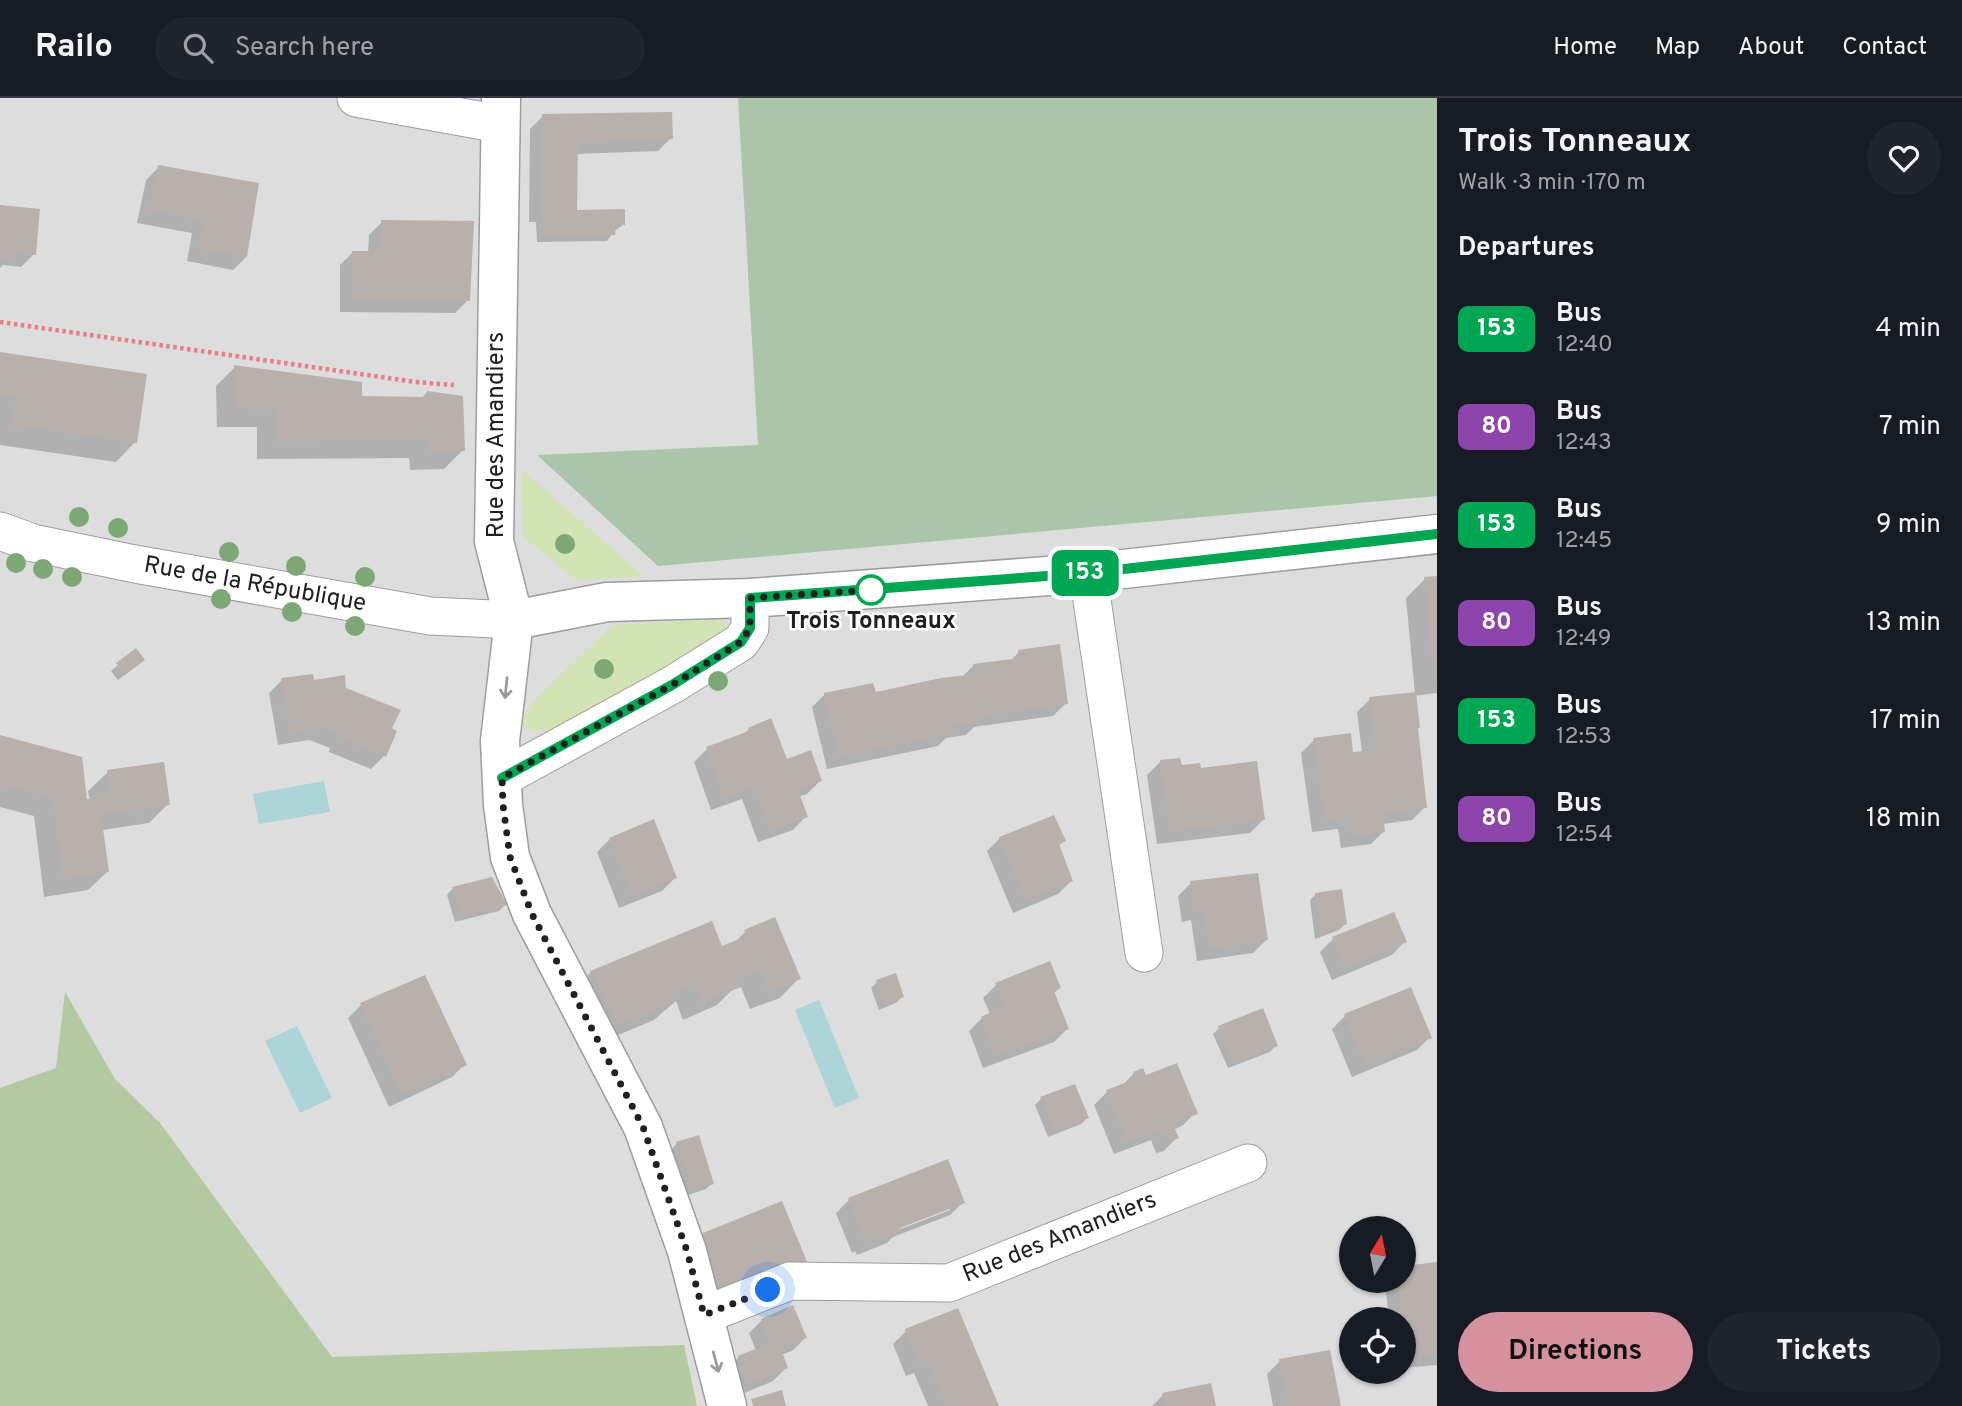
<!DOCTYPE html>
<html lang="en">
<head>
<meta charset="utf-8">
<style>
	body { margin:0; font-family:Overpass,sans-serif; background:#20242c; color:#f1f3f6; height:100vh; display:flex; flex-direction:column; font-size:26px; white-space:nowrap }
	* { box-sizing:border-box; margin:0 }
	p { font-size:23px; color:#9ea1a6 }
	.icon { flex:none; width:38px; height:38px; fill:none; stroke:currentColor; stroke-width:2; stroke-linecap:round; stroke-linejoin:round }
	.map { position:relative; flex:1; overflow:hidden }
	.drawer { display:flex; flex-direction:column; background:#171b24; width:525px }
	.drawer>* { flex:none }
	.badge { padding:0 14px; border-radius:10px; font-size:24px; line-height:46px }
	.needle { width:46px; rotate:10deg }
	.tools { position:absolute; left:1339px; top:1118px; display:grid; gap:14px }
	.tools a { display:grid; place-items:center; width:77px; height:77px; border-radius:50%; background:#171b24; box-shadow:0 2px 5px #0004; font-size:35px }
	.you { position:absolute; width:35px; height:35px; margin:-18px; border:5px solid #fff; border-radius:50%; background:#1a73e8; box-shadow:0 0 0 10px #1a73e833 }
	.map>.badge { position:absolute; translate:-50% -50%; box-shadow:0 0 0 4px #fff }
	h2 { padding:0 21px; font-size:26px; line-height:63px }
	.round { display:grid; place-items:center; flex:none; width:74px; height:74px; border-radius:37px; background:#20242c }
	.headline { display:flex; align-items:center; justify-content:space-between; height:119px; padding:0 21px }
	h1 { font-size:33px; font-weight:700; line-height:52px }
	.cta { display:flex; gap:14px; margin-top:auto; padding:14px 21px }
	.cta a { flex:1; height:80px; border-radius:42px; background:#d6919e; color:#111; font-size:28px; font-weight:700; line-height:80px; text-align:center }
	.cta a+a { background:#20242c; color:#f1f3f6 }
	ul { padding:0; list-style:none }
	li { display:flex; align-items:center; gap:21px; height:98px; padding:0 21px }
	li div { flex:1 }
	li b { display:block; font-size:26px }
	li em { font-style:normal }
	li .badge { min-width:77px; font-weight:700; text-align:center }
	header { display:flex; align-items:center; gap:42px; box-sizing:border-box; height:98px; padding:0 35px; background:#171b24; border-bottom:2px solid #363941 }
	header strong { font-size:33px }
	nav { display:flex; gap:38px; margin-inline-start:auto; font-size:24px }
	.search { width:490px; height:63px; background:#20242c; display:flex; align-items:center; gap:18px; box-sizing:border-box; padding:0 24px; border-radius:38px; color:#9ea1a6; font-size:26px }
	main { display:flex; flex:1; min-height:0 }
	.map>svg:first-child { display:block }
	.residential { fill:#ddd; fill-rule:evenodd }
	.grass { fill:#d2e3b4 }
	.forest { fill:#b3c9a1 }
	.cemetery { fill:#abc5ab }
	.parking { fill:#dcdcdc }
	.water { fill:#add4d7 }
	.shadow { fill:#0003; fill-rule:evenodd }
	.building { fill:#b8b0ad }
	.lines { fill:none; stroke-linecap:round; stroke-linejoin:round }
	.minor-casing { stroke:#9d9d9d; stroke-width:39 }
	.tertiary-casing { stroke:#9d9d9d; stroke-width:41 }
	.path { stroke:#e97e84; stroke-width:4.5; stroke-dasharray:3.5 3.5; stroke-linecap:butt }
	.minor { stroke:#fff; stroke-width:37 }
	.tertiary { stroke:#fff; stroke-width:38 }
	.tree { fill:#7da876 }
	.oneway { stroke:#9b9b9b }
	.line-casing { stroke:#fff; stroke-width:16 }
	.line { stroke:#00a651; stroke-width:10 }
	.walk { stroke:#202020; stroke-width:7; stroke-dasharray:0 12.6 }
	.stop-dot { fill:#fff; stroke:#00a651; stroke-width:3.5 }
	.labels { text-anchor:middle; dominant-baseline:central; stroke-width:5; stroke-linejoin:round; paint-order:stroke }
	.street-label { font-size:24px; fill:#202020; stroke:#fff }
	.stop-label { font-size:24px; font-weight:bold; fill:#202020; stroke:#fff }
</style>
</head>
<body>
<header>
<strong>Railo</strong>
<div class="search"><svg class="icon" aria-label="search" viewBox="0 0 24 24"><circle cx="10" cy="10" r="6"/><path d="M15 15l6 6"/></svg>Search here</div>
<nav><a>Home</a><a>Map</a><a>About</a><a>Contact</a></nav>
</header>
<main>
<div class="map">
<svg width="1437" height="1308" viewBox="0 0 1437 1308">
	<rect width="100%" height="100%" fill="#efebe7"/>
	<path class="residential" d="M0,0h1437v1308h-1437zM1351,1130h53v53h-53zM1351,1222h53v52h-53z"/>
	<path class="grass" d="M522,372l121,106 -63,4 -6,-2 -51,-41z
		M719,521l8,10 2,7 -175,93 -17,3 -16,-7 11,-22 80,-78z"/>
	<path class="forest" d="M65,894l50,87 45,44 172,234 352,-12 13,61h-697v-318l56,-20z"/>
	<path class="cemetery" d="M738,0h699v398l-779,70 -121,-111 221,-10z"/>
	<path class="parking" d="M0,484l56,15 71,110 -127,-33z"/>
	<path class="water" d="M324,683l6,31 -71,12 -6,-30z
		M819,902l40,98 -24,10 -40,-98z
		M297,928l35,72 -32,15 -35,-72z"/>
	<path class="shadow" d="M543,18l128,22 -13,13 -82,3v57l47,14 -9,6 -7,10 -70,1 -1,-20h-7l1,-93z
		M159,69l87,90 -13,13 -46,-9 5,-28 -55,-10 9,-43z
		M0,108l34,48 -13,13 -18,-2 -3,3z
		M382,124l86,78 -13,13 -115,-1v-47l13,-13 15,1 1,-18z
		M0,256l135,88 -19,20 -116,-17z
		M235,269l125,31h62l5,-6 36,58 -19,19 -34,1 -1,-12 -152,1v-32h-40l-1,-41z
		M1437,479v116l-23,3 2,33 9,78 -13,13 -29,4 1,7 -13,13 -30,4 -3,-19 -26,3 -11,-79 13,-13 38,14 10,-1 -5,-41 13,-13 45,-5 -9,-96 19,-19z
		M135,553l1,15 -18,14 -7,-9z
		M1019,554l47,51 -13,13 -79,11 -8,8 -20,3 -8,8 -111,23 -15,-62 13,-13h49l88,-17 12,-12 39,-5v-2z
		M282,582l30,1 32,8 46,40 -6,27 -13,13 -42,-17 1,-4 -21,-8 -31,5 -9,-52z
		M749,631l37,32 34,20 -13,13 -9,3 7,20 -12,13 -35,12 -16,-43 -31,11 -17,-48 13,-13 36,-14z
		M0,639l86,64h4l-2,-10 20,-19 60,32 -19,19 -47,7 6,41 -20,19 -44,7 -10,-81 -34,-9z
		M1160,664l39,8 64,50 -13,13 -93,11 -10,-69z
		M1000,740l64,3 -6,6 13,34 -13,13 -45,19 -26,-62z
		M610,741l65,39 -13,13 -43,17 -22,-56z
		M1191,785l75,57 -13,13 -56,8 -6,-41 -9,2 -4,-26z
		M453,790l52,17 -6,6 -44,11 -8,-27z
		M1316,796l29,30 -6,6 -24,9 -5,-39z
		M745,834l54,46 -19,20 -30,11 -9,-22 -10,4 -14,14 -34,15 -7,-19 -22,19 -55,23 -27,-52 19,-19 130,-23 12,-5z
		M1333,841l71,3 -12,13 -60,25 -12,-28z
		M877,884l25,15 -6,6 -17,7 -8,-22z
		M996,887l63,3 -6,6 14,35 -13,13 -71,26 -14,-37 13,-13 8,-4 -7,-16z
		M361,907l104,59 -13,13 -63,30 -41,-89z
		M1345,918l85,21 -13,13 -65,27 -20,-48z
		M1219,930l57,17 -6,7 -42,16 -15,-34z
		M1134,975l11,4 50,36 -13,13 -9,4 3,8 -12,13 -8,2 -5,-13 -37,14 -20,-49 13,-13 14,-5z
		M1041,1001l46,19 -6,6 -33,13 -13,-32z
		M677,1045l35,40 -6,6 -21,7 -14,-46z
		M849,1102l114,2 -13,13 -57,22 -6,6 -30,12 -2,-4 -3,2 -16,-40zM950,1109v3l-57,22 -1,-3z
		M704,1136l102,29 -99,37 -16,-53z
		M1437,1166v101l-33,3v-48h-15l-4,-39h19v-14z
		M762,1222l43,18 -13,13 -11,4 5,13 -13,13 -38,16 -9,-27 13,-13 17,-6 -7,-18z
		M906,1233l92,75h-70l-14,-33 -8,3 -13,-32z
		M1280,1263l59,45h-66l-6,-32z
		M1163,1297l51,11h-62z"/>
	<path class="building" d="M672,14l1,27 -95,4 -1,67 48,-1v16h-9l-1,10 -73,1v-122z
		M158,67l101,18 -12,74 -48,-9 5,-27 -55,-11z
		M0,107l40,4 -4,46 -25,-3 -1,8 -10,-1z
		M381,122l93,1 -4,80 -117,-2 -1,-48h28z
		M0,254l147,22 -10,69 -126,-18 5,-29 -16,-2z
		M234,267l128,17v14l65,1v-6l36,5 2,55h-36l-1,-12 -152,2 -1,-32 -40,-1z
		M1437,478v101h-3l-10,-100z
		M1060,546l8,60 -88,12 1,7 -29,3 1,7 -113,24 -16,-64 49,-10 3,9 65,-14 34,-4 -2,-10 46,-6 -1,-8z
		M136,550l9,12 -20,15 -9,-12z
		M313,576l1,6 31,-5 1,13 55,22 -9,18 5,3 -11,26 -45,-18 1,-4 -19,-8 -32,6 -10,-55z
		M1416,594l4,36h-2l9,80 -44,5 2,19 -32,4 -3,-19 -25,3 -12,-82 38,-5 2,19 23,-2 -7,-53z
		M771,620l16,41 24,-9 11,31 -24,9 10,27 -37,13 -16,-43 -31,11 -18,-51 43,-16 -1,-3z
		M0,637l82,22 5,42 24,-2 -4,-27 57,-8 6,43 -69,9 8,58 -46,7 -10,-81 -53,-14z
		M1180,660l2,7 18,-2 1,5 56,-7 8,59 -95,12 -10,-72z
		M1054,717l12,26 -7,3 14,37 -47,20 -27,-64z
		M654,721l23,59 -45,18 -23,-58z
		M1258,775l10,67 -58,9 -7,-41 -8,2 -5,-29z
		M492,779l15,28 -46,12 -9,-30z
		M1342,791l5,35 -26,11 -6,-42z
		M1394,814l13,30 -62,26 -13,-31z
		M775,819l26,62 -32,12 -9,-22 -24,10 3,8 -36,15 -8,-19 -23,10 3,8 -57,24 -28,-54 122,-50 10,25 25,-10 -3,-6z
		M1050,863l11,27 -7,3 15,38 -73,27 -15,-39 24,-11 -10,-23z
		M896,875l8,24 -19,8 -9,-25z
		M425,877l42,90 -65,30 -42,-92z
		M1411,889l21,51 -67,27 -21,-51z
		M1263,910l15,38 -44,17 -16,-37z
		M1177,965l21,51 -26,9 7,15 -10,4 -5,-14 -37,14 -21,-52 30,-11 -3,-7 10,-4 3,7z
		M1075,986l14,34 -35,14 -14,-35z
		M699,1037l15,49 -22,7 -16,-49z
		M948,1061l17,44 -65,25 2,3 -32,12 -2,-3 -3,2 -17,-44z
		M782,1103l26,63 -89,24 -16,-55z
		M1437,1164v92l-31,3 -7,-76h5v-15z
		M793,1207l14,33 -26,11 7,19 -41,17 -9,-29 32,-13 -9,-24z
		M958,1210l41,98h-53l-18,-45 -9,3 -14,-35z
		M1330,1252l11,56h-53l-9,-47z
		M1211,1285l5,23h-51l-3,-13z
		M782,1292l4,16h-33l-2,-7z"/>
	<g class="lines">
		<g class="minor-casing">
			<path id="minor" d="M356,0l144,26
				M0,433l33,12 102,21 295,52 84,4
				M1088,475l56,380
				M502,680l170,-93 69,-43 9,-14v-30
				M704,1217l86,-34 159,2 299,-120"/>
		</g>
		<g class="tertiary-casing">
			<path id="tertiary" d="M501,0l-7,443 20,79 -14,121 3,64 7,52 22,57 111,213 44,124 40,155
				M514,522l93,-18 143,-4 338,-25 349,-39"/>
		</g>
		<path class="path" d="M0,224l415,60 39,3"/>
		<use href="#minor" class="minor"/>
		<use href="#tertiary" class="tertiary"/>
	</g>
	<g class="tree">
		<circle cx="79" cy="419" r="10"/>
		<circle cx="118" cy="430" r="10"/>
		<circle cx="565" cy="446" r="10"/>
		<circle cx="229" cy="454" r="10"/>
		<circle cx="16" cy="465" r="10"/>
		<circle cx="296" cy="468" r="10"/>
		<circle cx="43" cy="471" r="10"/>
		<circle cx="72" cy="479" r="10"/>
		<circle cx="365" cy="479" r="10"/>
		<circle cx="221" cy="501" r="10"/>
		<circle cx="292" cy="514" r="10"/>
		<circle cx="355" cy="528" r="10"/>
		<circle cx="604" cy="571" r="10"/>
		<circle cx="718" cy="583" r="10"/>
	</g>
	<defs><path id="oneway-shaft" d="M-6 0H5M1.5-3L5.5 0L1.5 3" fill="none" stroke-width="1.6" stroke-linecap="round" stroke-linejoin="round" transform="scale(1.75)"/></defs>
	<g class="oneway">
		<use href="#oneway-shaft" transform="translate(506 590) rotate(96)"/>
		<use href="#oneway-shaft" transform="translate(716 1264) rotate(75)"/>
	</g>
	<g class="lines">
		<g class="line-casing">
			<path id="line" d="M502,680l170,-93 69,-43 9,-14v-30l338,-25 349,-39"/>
		</g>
		<use href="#line" class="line"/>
		<path class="walk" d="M768,1192l-64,25 -17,-64 -44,-124 -111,-213 -22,-57 -7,-52 -1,-27 170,-93 69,-43 9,-14v-30l121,-8"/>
	</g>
	<circle class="stop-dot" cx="871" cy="492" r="14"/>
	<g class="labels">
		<g class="street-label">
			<text transform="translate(497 337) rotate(-90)">Rue des Amandiers</text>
			<text transform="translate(255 487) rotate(10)">Rue de la République</text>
			<text transform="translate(1060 1140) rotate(-22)">Rue des Amandiers</text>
		</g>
		<g class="stop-label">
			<text x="871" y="524">Trois Tonneaux</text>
		</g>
	</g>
</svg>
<div class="tools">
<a><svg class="needle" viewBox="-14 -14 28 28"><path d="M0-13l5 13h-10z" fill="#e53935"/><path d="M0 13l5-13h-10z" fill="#9ea1a6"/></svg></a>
<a><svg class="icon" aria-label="locate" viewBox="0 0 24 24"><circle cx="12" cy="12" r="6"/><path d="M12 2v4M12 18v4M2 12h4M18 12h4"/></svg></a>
</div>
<div class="you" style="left:768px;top:1192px"></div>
<b class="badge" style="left:1085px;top:475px;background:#00a651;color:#fff">153</b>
</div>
<section class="drawer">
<div class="headline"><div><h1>Trois Tonneaux</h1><p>Walk · 3 min · 170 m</p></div><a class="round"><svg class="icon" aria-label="heart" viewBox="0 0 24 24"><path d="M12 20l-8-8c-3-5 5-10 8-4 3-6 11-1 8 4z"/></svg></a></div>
<h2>Departures</h2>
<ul>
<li><span class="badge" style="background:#00a651;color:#fff">153</span><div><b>Bus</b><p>12:40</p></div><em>4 min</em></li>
<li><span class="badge" style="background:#8e44ad;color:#fff">80</span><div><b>Bus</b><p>12:43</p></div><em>7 min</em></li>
<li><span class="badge" style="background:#00a651;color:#fff">153</span><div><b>Bus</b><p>12:45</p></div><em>9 min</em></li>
<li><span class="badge" style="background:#8e44ad;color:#fff">80</span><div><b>Bus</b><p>12:49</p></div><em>13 min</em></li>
<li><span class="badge" style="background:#00a651;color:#fff">153</span><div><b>Bus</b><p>12:53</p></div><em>17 min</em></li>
<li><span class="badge" style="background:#8e44ad;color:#fff">80</span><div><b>Bus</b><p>12:54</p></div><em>18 min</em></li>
</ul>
<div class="cta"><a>Directions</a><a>Tickets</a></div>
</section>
</main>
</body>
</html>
